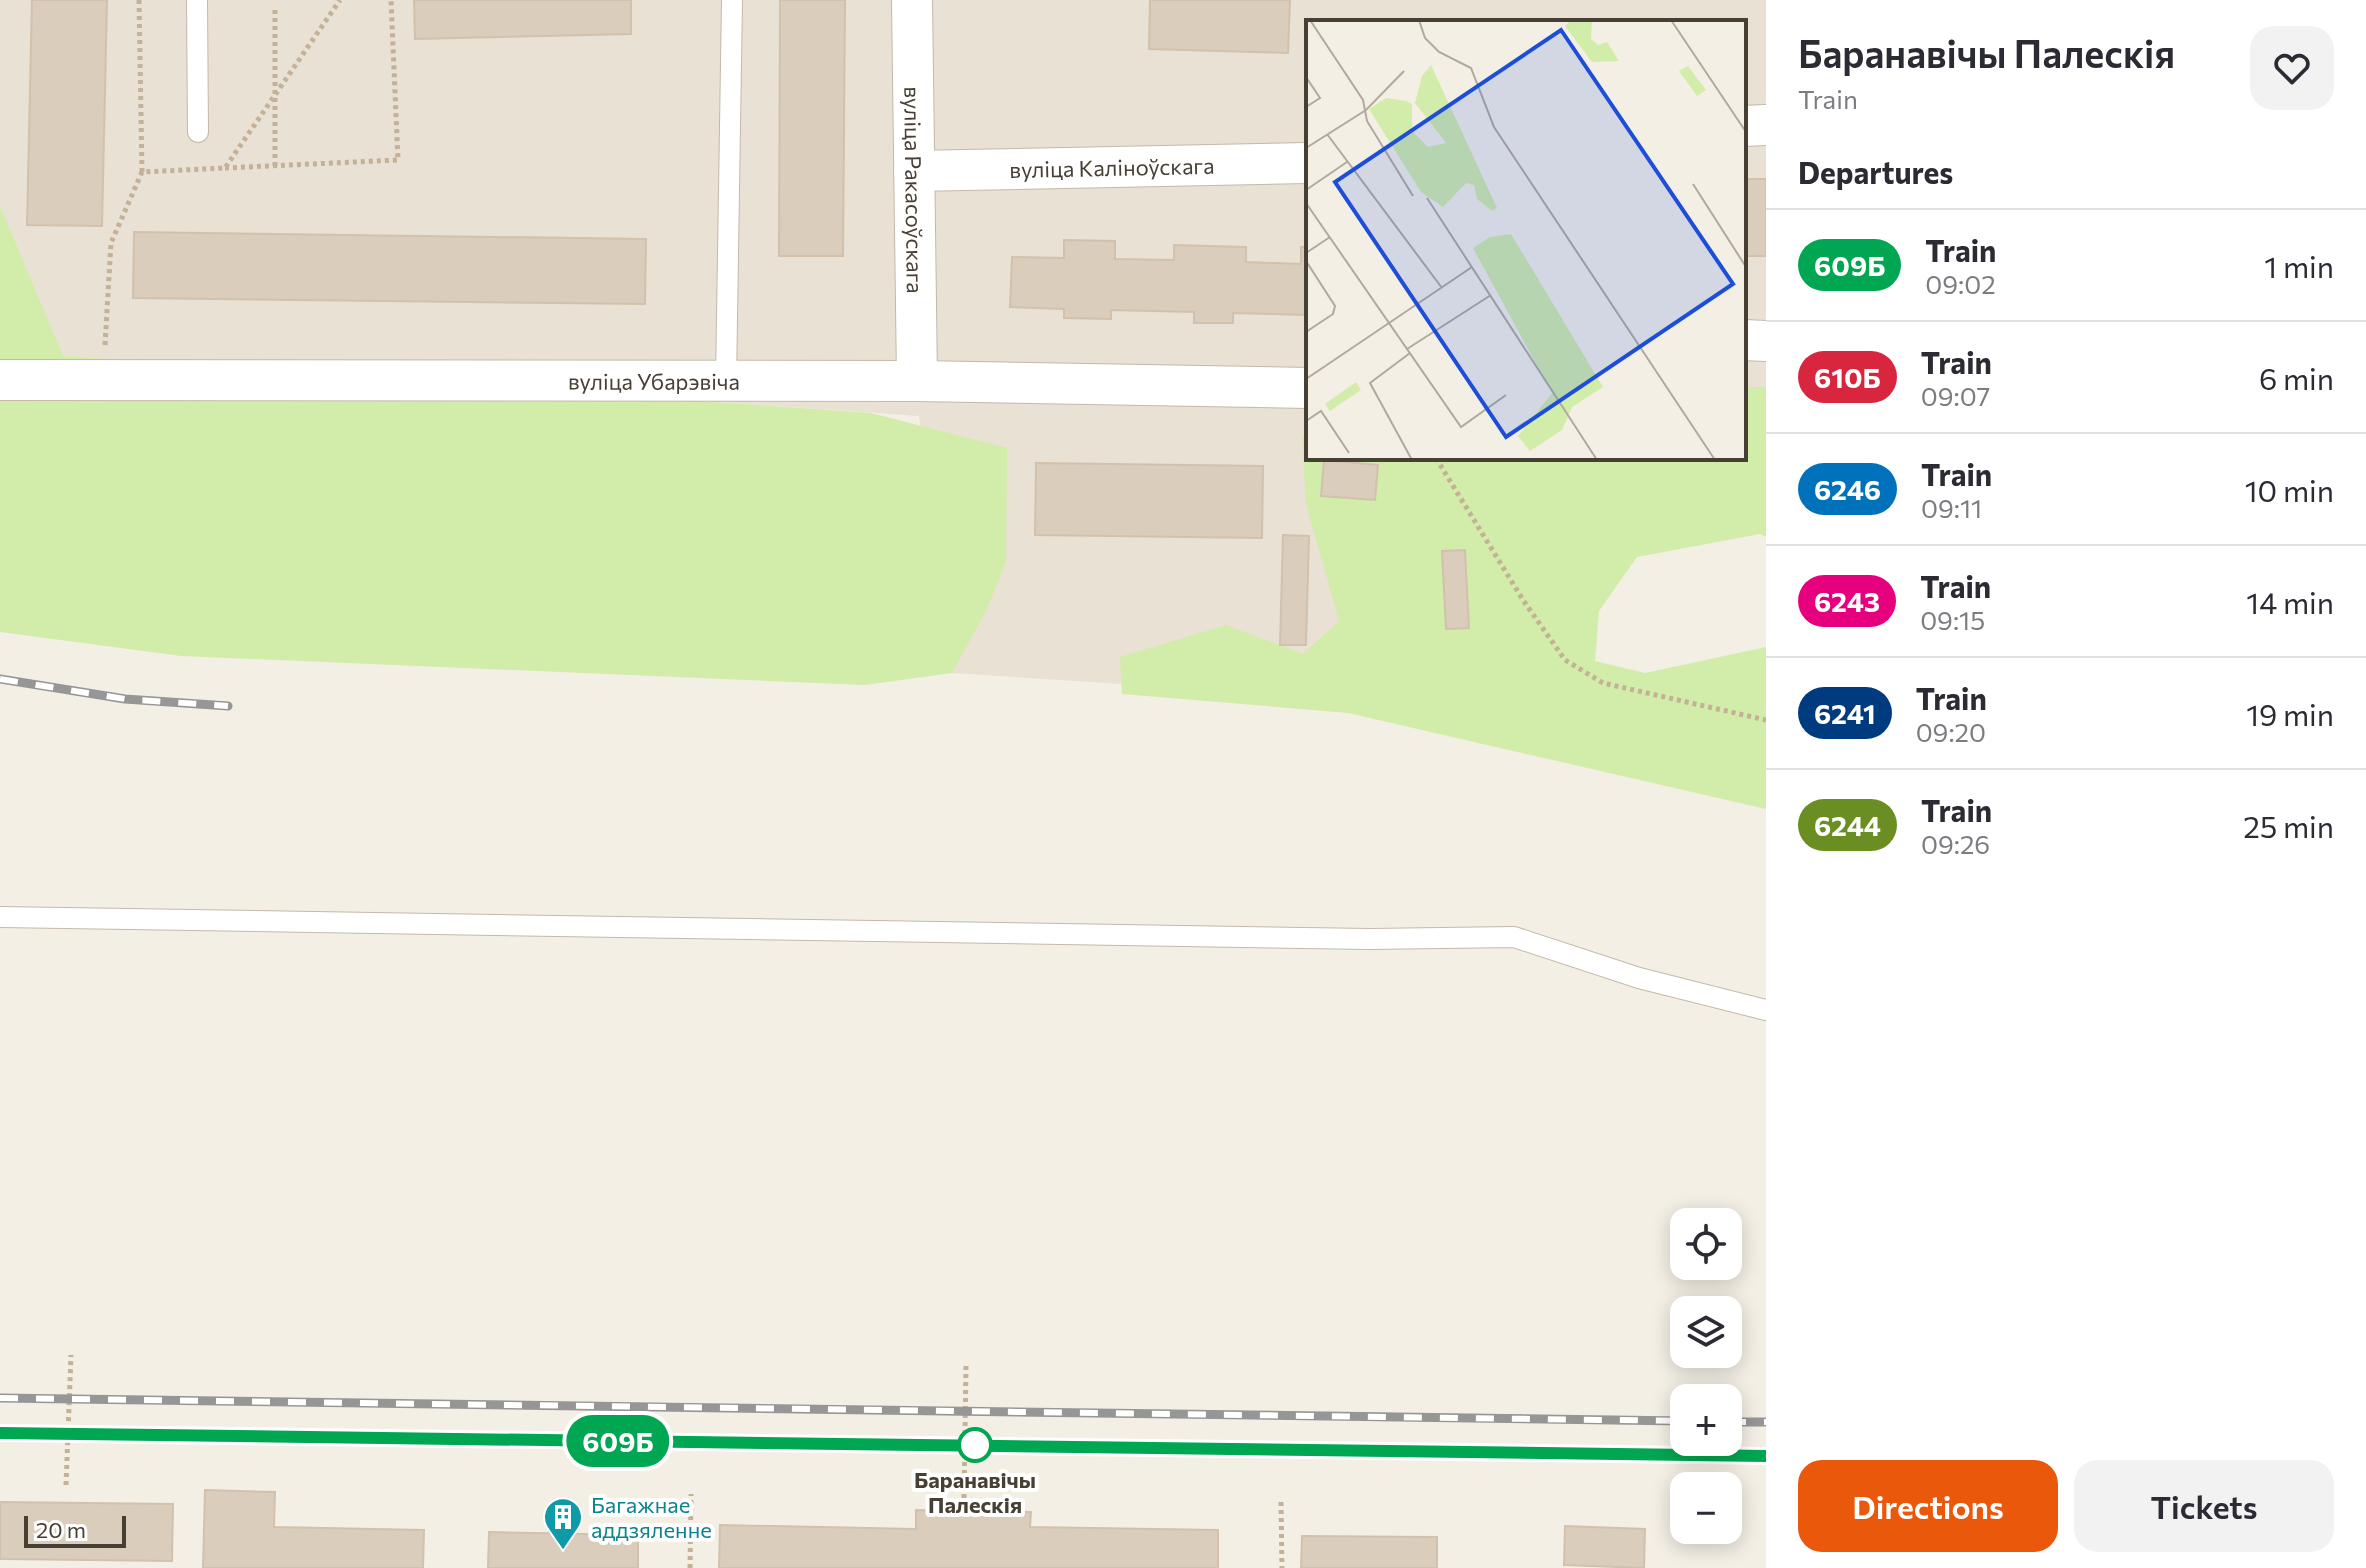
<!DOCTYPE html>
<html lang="en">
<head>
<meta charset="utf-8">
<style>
	body { margin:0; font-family:Commissioner,sans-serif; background:#f2f2f3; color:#2b2b33; height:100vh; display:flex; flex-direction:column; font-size:30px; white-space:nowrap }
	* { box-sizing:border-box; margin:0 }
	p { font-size:26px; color:#7c7c81 }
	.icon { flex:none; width:44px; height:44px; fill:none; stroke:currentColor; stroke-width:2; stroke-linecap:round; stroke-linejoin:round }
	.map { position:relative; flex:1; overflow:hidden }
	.sheet { display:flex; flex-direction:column; background:#fff; width:600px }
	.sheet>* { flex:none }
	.badge { padding:0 16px; border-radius:26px; font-size:28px; line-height:52px }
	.buttons { position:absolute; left:1670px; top:1208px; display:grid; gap:16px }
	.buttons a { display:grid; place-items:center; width:72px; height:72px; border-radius:16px; background:#fff; box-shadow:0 4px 20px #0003; font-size:40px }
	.scale { position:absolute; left:24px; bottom:20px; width:102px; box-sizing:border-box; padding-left:8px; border:4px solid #473f34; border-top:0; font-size:22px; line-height:28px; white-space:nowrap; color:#473f34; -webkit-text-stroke:6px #fff; paint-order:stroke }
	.map>.badge { position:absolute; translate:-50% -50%; box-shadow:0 0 0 4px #fff }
	h2 { padding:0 32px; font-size:30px; line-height:72px }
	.round { display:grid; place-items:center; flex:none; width:84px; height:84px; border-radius:24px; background:#f2f2f3 }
	.summary { display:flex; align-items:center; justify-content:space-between; height:136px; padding:0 32px }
	h1 { font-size:38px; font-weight:600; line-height:60px }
	.action { display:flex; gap:16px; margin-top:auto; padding:16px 32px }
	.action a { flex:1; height:92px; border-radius:24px; background:#ea580c; color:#fff; font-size:32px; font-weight:600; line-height:92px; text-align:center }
	.action a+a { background:#f2f2f3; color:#2b2b33 }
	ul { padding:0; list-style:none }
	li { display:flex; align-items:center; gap:24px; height:112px; padding:0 32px; border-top:2px solid #e1e1e2 }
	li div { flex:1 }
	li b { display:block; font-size:30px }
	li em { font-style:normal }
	li .badge { min-width:88px; font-weight:700; text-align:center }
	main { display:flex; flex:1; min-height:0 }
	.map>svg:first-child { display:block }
	.residential { fill:#e9e1d3 }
	.green { fill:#d2ecaa }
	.building { fill:#dacdbc; stroke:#d2c1ac; stroke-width:2 }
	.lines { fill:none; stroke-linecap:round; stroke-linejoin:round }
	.service-casing { stroke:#c4b9aa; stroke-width:22 }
	.minor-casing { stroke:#c4b9aa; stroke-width:42 }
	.path { stroke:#c4b197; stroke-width:5; stroke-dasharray:4 4; stroke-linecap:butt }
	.service { stroke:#fff; stroke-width:20 }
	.minor { stroke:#fff; stroke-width:40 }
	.rail-casing { stroke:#969696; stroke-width:9 }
	.rail { stroke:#fff; stroke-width:6; stroke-dasharray:18; stroke-linecap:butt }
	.line-casing { stroke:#fff; stroke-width:18 }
	.line { stroke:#00a651; stroke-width:12 }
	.stop-dot { fill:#fff; stroke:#00a651; stroke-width:4 }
	.labels { text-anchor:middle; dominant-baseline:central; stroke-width:8; stroke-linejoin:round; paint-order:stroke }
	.street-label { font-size:22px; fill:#473f34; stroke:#fff }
	.stop-label { font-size:22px; font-weight:bold; fill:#473f34; stroke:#fff }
	.culture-label { font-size:22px; fill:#0d838f; stroke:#fff; text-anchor:start }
	.inset-road { fill:none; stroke:#afa99e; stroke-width:2 }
	.view { fill:#1d4ed8; fill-opacity:0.15; stroke:#1d4ed8; stroke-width:4 }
	.inset-edge { fill:none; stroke:#473f34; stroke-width:4 }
</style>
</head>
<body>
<main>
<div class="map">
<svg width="1766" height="1568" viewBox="0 0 1766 1568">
	<rect width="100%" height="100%" fill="#f4efe5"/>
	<path class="residential" d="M0,0h1766v407l-22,1v-386h-436v436l200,251 -556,-36 -33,-257 -919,-64z"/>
	<path class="green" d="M0,206l63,150 808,57 136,35 -1,114 -20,49 -34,62 -87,12 -684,-29 -181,-24z
		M1744,387h22v150l-6,-3 -123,23 -38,54 -4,50 50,12 121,-26v162l-418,-96 -226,-19 -2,-37 106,-32 77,29 36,-33 -33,-117 -4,-68 6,-2v24h436z"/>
	<path class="building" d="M32,0h75l-5,226 -75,-1z
		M414,0h217v34l-216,5z
		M780,0h65l-2,256h-64z
		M1150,0h140l-2,53 -139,-4z
		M1744,179h22v77h-22z
		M134,232l512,7 -1,65 -512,-6z
		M1064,240l51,1v18l59,1v-15l72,2v15l55,2v-17h7v68l-75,-2v10h-39v-11l-83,-2v9l-47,-1v-9l-54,-2 2,-50 52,1z
		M1324,460l54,5 -3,35 -54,-4z
		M1036,463l227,3 -1,72 -227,-3z
		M1283,535l26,1 -3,109h-26z
		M1465,550l4,78 -23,1 -4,-78z
		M205,1490l70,2 -1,35 150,3 -1,38h-220z
		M0,1502l173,2 -1,57 -172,-2z
		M916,1510l115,2 -1,15 188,3v38h-499l1,-43 196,4z
		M1565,1526l80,3 -1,39 -80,-3z
		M489,1532l149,3v33h-150z
		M1302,1536l135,1v31h-136z"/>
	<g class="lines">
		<g class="service-casing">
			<path id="service" d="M197,0l1,132
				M726,382l6,-382
				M0,917l1370,22 144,-2 125,41 127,32"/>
		</g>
		<g class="minor-casing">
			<g id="minor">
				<path id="s1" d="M912,0l5,381"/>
				<path d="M1744,126l22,-1"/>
				<path id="s2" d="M914,171l394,-8"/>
				<path d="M1744,340l22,1"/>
				<path id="s3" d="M0,380l917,1 391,7"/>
			</g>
		</g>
		<path class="path" d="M139,0l3,172
			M275,166v-160
			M225,168l173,-8 -7,-160
			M105,345l6,-102 31,-71 83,-4 115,-168
			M1436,458l87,142 42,60 38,23 163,37
			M66,1485l5,-130
			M964,1498l2,-132
			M1281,1502l1,66
			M690,1568l1,-74"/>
		<use href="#service" class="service"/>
		<use href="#minor" class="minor"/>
		<g class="rail-casing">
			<path id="rail" d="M0,679l125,20 103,7
				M0,1398l1684,23
				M1728,1422h38
				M0,1433l1766,23"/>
		</g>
		<use href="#rail" class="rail"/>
	</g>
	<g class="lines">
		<g class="line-casing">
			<path id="line" d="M0,1433l1766,23"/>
		</g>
		<use href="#line" class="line"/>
	</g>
	<defs>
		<g id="building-pin" transform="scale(2)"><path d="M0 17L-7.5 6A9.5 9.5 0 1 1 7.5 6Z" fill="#0f9aa8" stroke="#fff"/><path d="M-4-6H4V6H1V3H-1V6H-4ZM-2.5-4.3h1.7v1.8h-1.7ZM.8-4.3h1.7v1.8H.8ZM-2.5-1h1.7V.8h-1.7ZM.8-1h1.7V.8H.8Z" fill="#fff"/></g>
	</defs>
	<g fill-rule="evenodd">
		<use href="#building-pin" x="563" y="1517"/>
	</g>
	<circle class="stop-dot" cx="975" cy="1445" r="16"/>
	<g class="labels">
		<g class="street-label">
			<text stroke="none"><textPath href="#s2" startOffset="198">вуліца Каліноўскага</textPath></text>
			<text stroke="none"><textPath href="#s1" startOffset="190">вуліца Ракасоўскага</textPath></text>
			<text stroke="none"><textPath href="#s3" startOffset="654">вуліца Убарэвіча</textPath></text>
		</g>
		<g class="stop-label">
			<text x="975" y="1479">Баранавічы<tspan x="975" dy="25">Палескія</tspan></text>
		</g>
		<g class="culture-label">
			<text x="591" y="1504">Багажнае<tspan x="591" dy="25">аддзяленне</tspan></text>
		</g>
	</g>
	<g transform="translate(1306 20)">
		<rect width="440" height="440" fill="#f4efe5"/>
		<path d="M265,0h21l-1,19 7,6 9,-3 12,19 -27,1 -27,-36zM125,45l66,143 -5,3 -15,-12 -3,-14 -8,-2 -23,24 -22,-15 -52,-83 17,-11 20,3 6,3v27l16,16 18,-4 -31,-40 7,-27zM382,46l18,24 -9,6 -18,-25zM205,214l92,153 -31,20 -10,23 -32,21 -12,-15 34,-43 -79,-145 17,-11zM50,362l5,8 -31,21 -5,-7z" fill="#d2ecaa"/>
		<path class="inset-road" d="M4,0l53,80 4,21 46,75M113,0l6,18 14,14 32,16 23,59 221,333M365,0l75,112M0,57l14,21 -14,9M21,114l115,154M0,128l60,-38 38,-39M387,164l53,83M0,170l41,-28M121,178l170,262M0,183l155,224 45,-32M0,233l24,-16M0,241l29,45 -2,8 -27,18M101,329l84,-54M104,333l-40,30 42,77M0,359l166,-112M0,401l15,-10 28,42"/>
		<path class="view" d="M255,10l172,254 -227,153 -171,-255z"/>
		<rect width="440" height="440" class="inset-edge"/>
	</g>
</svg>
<div class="buttons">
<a><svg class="icon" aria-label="locate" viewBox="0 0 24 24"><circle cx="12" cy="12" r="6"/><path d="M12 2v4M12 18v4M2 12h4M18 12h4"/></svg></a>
<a><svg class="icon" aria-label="layers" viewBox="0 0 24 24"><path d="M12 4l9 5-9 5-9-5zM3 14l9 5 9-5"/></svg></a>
<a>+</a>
<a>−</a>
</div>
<div class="scale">20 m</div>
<b class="badge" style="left:618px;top:1441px;background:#00a651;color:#fff">609Б</b>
</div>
<section class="sheet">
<div class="summary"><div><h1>Баранавічы Палескія</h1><p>Train</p></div><a class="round"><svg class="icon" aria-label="heart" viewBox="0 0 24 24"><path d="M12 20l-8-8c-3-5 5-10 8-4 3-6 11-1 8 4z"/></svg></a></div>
<h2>Departures</h2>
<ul>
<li><span class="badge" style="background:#00a651;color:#fff">609Б</span><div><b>Train</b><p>09:02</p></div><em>1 min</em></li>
<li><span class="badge" style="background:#d7263d;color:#fff">610Б</span><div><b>Train</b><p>09:07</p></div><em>6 min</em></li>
<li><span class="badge" style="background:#0072bc;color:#fff">6246</span><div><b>Train</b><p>09:11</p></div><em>10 min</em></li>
<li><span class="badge" style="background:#e6007e;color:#fff">6243</span><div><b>Train</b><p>09:15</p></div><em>14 min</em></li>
<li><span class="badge" style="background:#003b80;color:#fff">6241</span><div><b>Train</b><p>09:20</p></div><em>19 min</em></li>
<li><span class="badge" style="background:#6b8e23;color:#fff">6244</span><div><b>Train</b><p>09:26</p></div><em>25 min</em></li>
</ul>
<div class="action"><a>Directions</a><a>Tickets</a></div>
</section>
</main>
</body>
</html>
